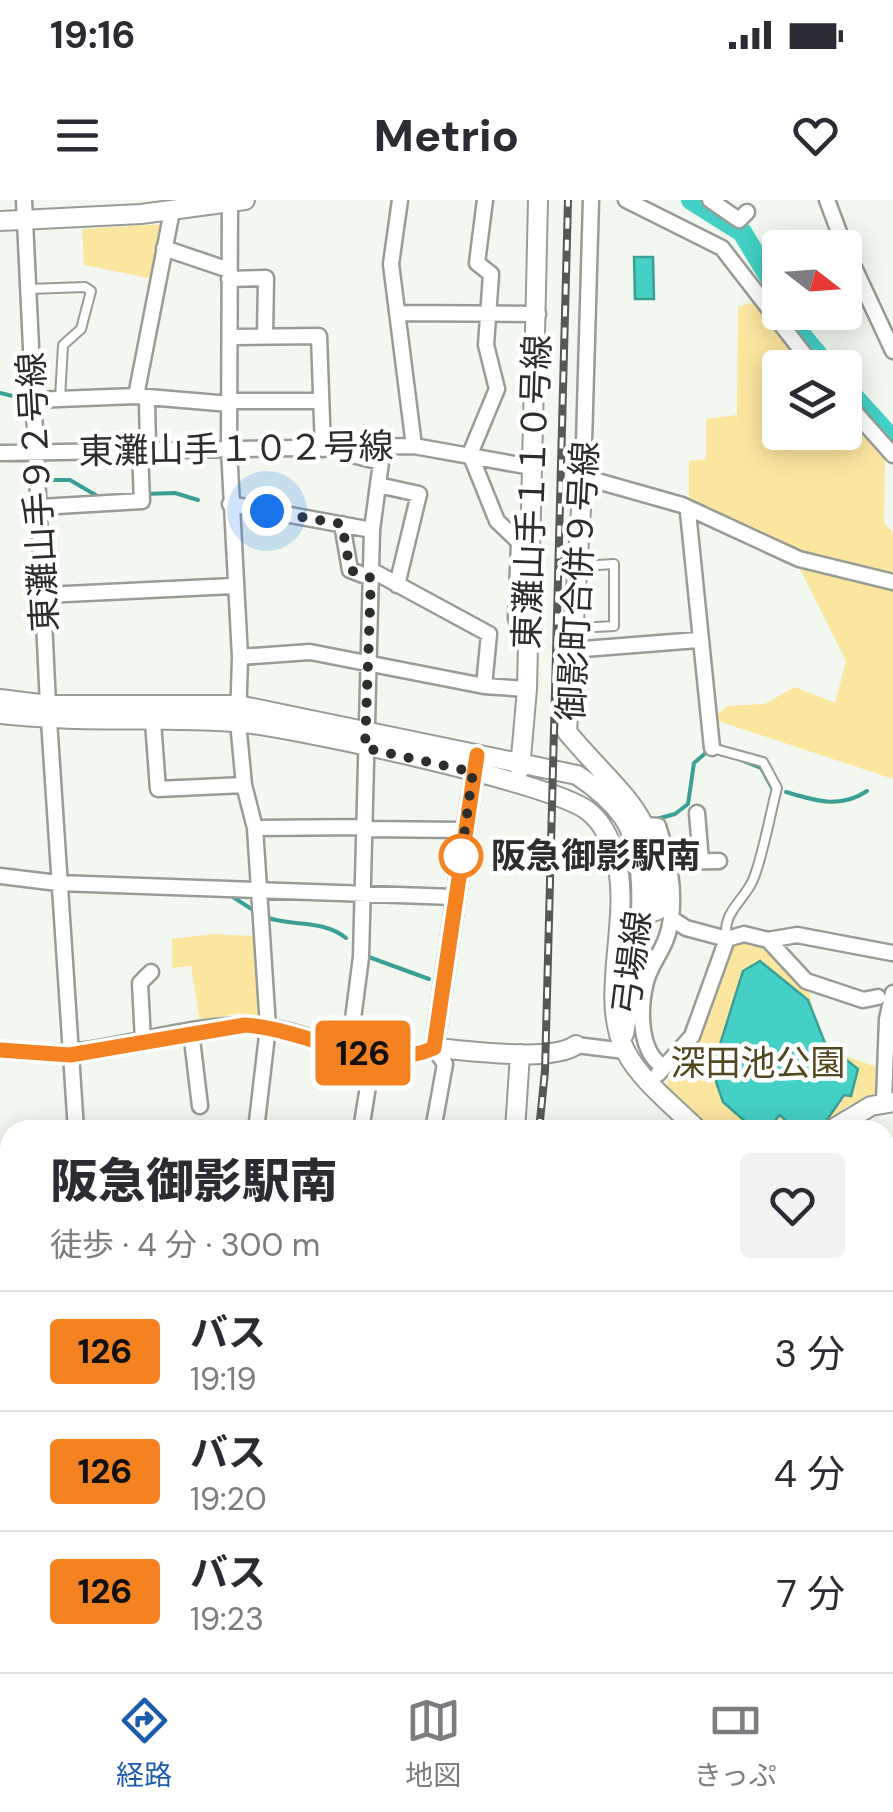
<!DOCTYPE html>
<html lang="ja">
<head>
<meta charset="utf-8">
<style>
	body { margin:0; font-family:"DM Sans","Noto Sans JP",sans-serif; background:#f2f2f3; color:#2b2b33; height:100vh; display:flex; flex-direction:column; font-size:38px; white-space:nowrap }
	* { box-sizing:border-box; margin:0 }
	p { font-size:32px; color:#7c7c81 }
	.icon { flex:none; width:55px; height:55px; fill:none; stroke:currentColor; stroke-width:2; stroke-linecap:round; stroke-linejoin:round }
	.map { position:relative; flex:1; overflow:hidden }
	.sheet { position:absolute; left:0px; top:920px; width:895px; height:552px; display:flex; flex-direction:column; background:#fff; border-radius:30px 30px 0 0; box-shadow:0 5px 25px #0003 }
	.sheet>* { flex:none }
	.badge { padding:0 20px; border-radius:8px; font-size:35px; line-height:65px }
	.needle { width:65px; rotate:107deg }
	.buttons { position:absolute; left:762px; top:30px; display:grid; gap:20px }
	.buttons a { display:grid; place-items:center; width:100px; height:100px; border-radius:10px; background:#fff; box-shadow:0 5px 25px #0003; font-size:50px }
	.you { position:absolute; width:50px; height:50px; margin:-25px; border:8px solid #fff; border-radius:50%; background:#1a73e8; box-shadow:0 0 0 15px #1a73e833 }
	.map>.badge { position:absolute; translate:-50% -50%; box-shadow:0 0 0 5px #fff }
	.round { display:grid; place-items:center; flex:none; width:105px; height:105px; border-radius:10px; background:#f2f2f3 }
	.overview { display:flex; align-items:center; justify-content:space-between; height:170px; padding:0 50px }
	h1 { font-size:48px; font-weight:800; line-height:75px }
	ul { padding:0; list-style:none }
	li { display:flex; align-items:center; gap:30px; height:120px; padding:0 50px; border-top:2px solid #e1e1e2 }
	li div { flex:1 }
	li b { display:block; font-size:38px }
	li em { font-style:normal }
	li .badge { min-width:110px; font-weight:700; text-align:center }
	.status { display:flex; justify-content:space-between; align-items:center; height:70px; padding:0 50px; background:#fff; direction:ltr }
	.status svg { height:28px; fill:currentColor }
	header { display:flex; justify-content:space-between; align-items:center; height:130px; padding:0 50px; background:#fff; font-size:45px; font-weight:800 }
	.tab-bar { display:flex; justify-content:space-around; align-items:center; height:140px; border-top:2px solid #e1e1e2; background:#fff; font-size:28px; color:#7c7c81 }
	.tab-bar a { display:grid; justify-items:center; gap:5px }
	.tab-bar .active { color:#1c5cad }
	.map>svg:first-child { display:block }
	.green { fill:#fbe6a0 }
	.water { fill:#44d0c4; stroke:#3c9f96; stroke-width:2.5 }
	.lines { fill:none; stroke-linecap:round; stroke-linejoin:round }
	.stream { stroke:#3c9f96; stroke-width:4 }
	.river { stroke:#44d0c4; stroke-width:20 }
	.service-casing { stroke:#979d95; stroke-width:12 }
	.minor-casing { stroke:#979d95; stroke-width:19 }
	.tertiary-casing { stroke:#979d95; stroke-width:22 }
	.service { stroke:#fff; stroke-width:8 }
	.minor { stroke:#fff; stroke-width:14 }
	.tertiary { stroke:#fff; stroke-width:18 }
	.rail-casing { stroke:#555955; stroke-width:8 }
	.rail { stroke:#fff; stroke-width:4; stroke-dasharray:11; stroke-linecap:butt }
	.line-casing { stroke:#fff; stroke-width:22 }
	.line { stroke:#f58220; stroke-width:15 }
	.walk { stroke:#2b2e2b; stroke-width:10; stroke-dasharray:0 18 }
	.stop-dot { fill:#fff; stroke:#f58220; stroke-width:5 }
	.labels { text-anchor:middle; dominant-baseline:central; stroke-width:9; stroke-linejoin:round; paint-order:stroke }
	.street-label { font-size:35px; fill:#2b2e2b; stroke:#fff }
	.stop-label { font-size:35px; font-weight:bold; fill:#2b2e2b; stroke:#fff; text-anchor:start }
	.park-label { font-size:35px; fill:#52471e; stroke:#fff }
</style>
</head>
<body>
<div class="status"><b>19:16</b><svg viewBox="0 0 49 12"><path d="M0 12V9h3v3zM5 12V6h3v6zM10 12V3h3v9zM15 12V0h3v12zM26 1h20v11H26zM47 4h2v5h-2z"/></svg></div>
<header><svg class="icon" aria-label="menu" viewBox="0 0 24 24"><path d="M4 6h16M4 12h16M4 18h16"/></svg>Metrio<svg class="icon" aria-label="heart" viewBox="0 0 24 24"><path d="M12 20l-8-8c-3-5 5-10 8-4 3-6 11-1 8 4z"/></svg></header>
<div class="map">
<svg width="893" height="1472" viewBox="0 0 893 1472">
	<rect width="100%" height="100%" fill="#f2f8f0"/>
	<path class="green" d="M166,24l-13,55 -69,-14 -2,-36z
		M759,100l50,67 -29,1v64h65v-22l40,48 -1,65 9,9v46l-93,-23 -111,-52v-42l17,-2v-40l31,-4 1,-108z
		M798,365l95,23v191l-181,-60 15,-13 37,-2 31,-17 40,16 11,-42z
		M212,734l43,2 7,76 -7,4 -16,-3 -39,9 -9,-56 -19,2v-29z
		M743,739l23,7 42,40 11,50 29,21 32,11 -4,25 -30,14 -25,23h-112l-42,-43c2,-23 16,-24 26,-44 14,-25 23,-94 50,-104z"/>
	<path class="water" d="M634,57h19l1,42h-19z
		M760,761l48,39 17,43 33,26 -7,27 -7,-1 -24,35h-36l6,-6 -10,-9 -9,10 2,5h-18l-32,-28 -11,-32 31,-99z"/>
	<g class="lines">
		<path class="stream" d="M0,193l21,5
			M49,280h21l29,17
			M144,294l31,-1 23,7
			M736,558l25,10 11,20
			M786,592c30,9 54,17 81,-1
			M653,620l22,-6 13,-10 6,-41 14,-12
			M233,697l20,13
			M265,717c27,10 58,2 81,21
			M366,756l63,23
			M885,1087l8,3"/>
		<path class="river" d="M691,0l51,32 38,63
			M788,112l5,13 36,43
			M845,187l48,53"/>
		<g class="service-casing">
			<path id="service" d="M28,89l57,-2 6,4 -10,38 -18,16 -3,53
				M580,366l34,-2v62l-18,1
				M712,548l51,14 14,26c-6,22 -16,77 -25,94 -9,19 -31,32 -25,57
				M0,1014l10,-8
				M885,1331l4,25"/>
		</g>
		<g class="minor-casing">
			<path id="minor" d="M24,0l24,505
				M230,0l-1,249 11,208 -2,65 6,63 11,43 13,199 -12,103
				M400,0l-9,64 23,182
				M485,0l-8,63 14,11 -5,71 11,44 -27,65 27,67 22,21 -3,77 12,1
				M591,0l-8,277 99,28 117,54 94,23
				M626,0l96,48 93,120
				M710,0l29,20 8,-8
				M827,0l18,48
				M164,48l65,22
				M845,48l48,103
				M229,79l37,-1 -1,58
				M397,113l141,1
				M231,137l88,-1 4,113
				M136,196l36,-185
				M147,198l1,53
				M33,200l103,-4 94,8
				M230,201h91
				M845,201l48,54
				M0,253l414,-7 117,21
				M378,285l41,9 -22,91
				M230,304l142,26
				M40,307l102,-6 -2,-50
				M688,312l24,236
				M342,324l8,46 21,8
				M371,370l118,64 -5,52
				M45,395l188,-9
				M571,450l127,-10
				M240,457l70,-5 174,34 43,3
				M49,520l27,410
				M153,522l5,67 86,-4
				M697,613l4,48
				M646,625l12,1c10,31 17,59 13,92 -3,30 -20,43 -25,64 -7,28 -7,71 18,85
				M255,628l109,-1
				M364,629l100,1
				M670,662l49,-1
				M0,676l58,7 397,14
				M671,718l15,10 41,11 17,-5 24,6 38,41 57,19 15,-3
				M768,740l29,-5 95,18
				M191,831l9,75
				M143,841l-3,-58 11,-11
				M576,845l49,6
				M0,850c88,15 163,-25 249,-25 63,1 123,51 185,23l11,16 -12,66
				M349,850l12,-93 11,-427 9,-68 -29,-7 -2,-7
				M658,874l34,-38 35,-97
				M884,901l3,-82 6,-26
				M361,930l12,-75
				M0,1076h10
				M885,1096l8,1
				M0,1130l10,9
				M3,1179l7,-21
				M0,1267l10,-13
				M0,1279l10,4
				M885,1370l8,-15
				M0,1376l10,1
				M885,1432l8,3
				M168,1462l3,10
				M422,1462l41,10
				M763,1462l16,10
				M68,1472l3,-10
				M489,1472l1,-10
				M647,1472l10,-10
				M837,1472l4,-10"/>
		</g>
		<g class="tertiary-casing">
			<path id="tertiary" d="M0,21l141,-7 104,-14
				M583,277l-16,255c56,67 95,82 91,178l-19,7
				M0,499l48,6h190l339,70c18,12 33,24 46,42 35,52 11,159 1,217
				M0,514c79,9 157,3 235,8 53,4 319,61 353,89 12,9 20,24 25,38 23,63 -17,146 13,203 15,29 49,55 72,78
				M476,561l-42,287c33,2 117,15 142,-3
				M520,569l7,-80 11,-489
				M515,930l5,-76
				M831,930l40,-24 22,-4
				M351,1472l4,-10"/>
		</g>
		<use href="#service" class="service"/>
		<use href="#minor" class="minor"/>
		<use href="#tertiary" class="tertiary"/>
		<g class="rail-casing">
			<path id="rail" d="M539,930l6,-59 23,-871
				M374,1472l5,-10"/>
		</g>
		<use href="#rail" class="rail"/>
	</g>
	<g class="lines">
		<g class="line-casing">
			<path id="line" d="M0,850l70,5 175,-30c62,4 129,50 189,23l43,-293"/>
		</g>
		<use href="#line" class="line"/>
		<path class="walk" d="M267,311l75,13 8,46 21,8 -6,170 108,24 -13,92 1,-8"/>
	</g>
	<circle class="stop-dot" cx="461" cy="656" r="20"/>
	<g class="labels">
		<g class="street-label">
			<text transform="translate(236 249) rotate(-1)">東灘山手１０２号線</text>
			<text transform="translate(38 292) rotate(-93)">東灘山手９２号線</text>
			<text transform="translate(532 292) rotate(-88)">東灘山手１１０号線</text>
			<text transform="translate(578 381) rotate(-87)">御影町合併９号線</text>
			<text transform="translate(632 763) rotate(-83)">弓場線</text>
		</g>
		<g class="stop-label">
			<text x="491" y="656">阪急御影駅南</text>
		</g>
		<g class="park-label">
			<text x="758" y="863">深田池公園</text>
		</g>
	</g>
</svg>
<div class="buttons">
<a><svg class="needle" viewBox="-14 -14 28 28"><path d="M0-13l5 13h-10z" fill="#e53935"/><path d="M0 13l5-13h-10z" fill="#7c7c81"/></svg></a>
<a><svg class="icon" aria-label="layers" viewBox="0 0 24 24"><path d="M12 4l9 5-9 5-9-5zM3 14l9 5 9-5"/></svg></a>
</div>
<div class="you" style="left:267px;top:311px"></div>
<b class="badge" style="left:363px;top:853px;background:#f58220;color:#111">126</b>
<section class="sheet">
<div class="overview"><div><h1>阪急御影駅南</h1><p>徒歩 · 4 分 · 300 m</p></div><a class="round"><svg class="icon" aria-label="heart" viewBox="0 0 24 24"><path d="M12 20l-8-8c-3-5 5-10 8-4 3-6 11-1 8 4z"/></svg></a></div>
<ul>
<li><span class="badge" style="background:#f58220;color:#111">126</span><div><b>バス</b><p>19:19</p></div><em>3 分</em></li>
<li><span class="badge" style="background:#f58220;color:#111">126</span><div><b>バス</b><p>19:20</p></div><em>4 分</em></li>
<li><span class="badge" style="background:#f58220;color:#111">126</span><div><b>バス</b><p>19:23</p></div><em>7 分</em></li>
</ul>
</section>
</div>
<nav class="tab-bar">
<a class="active"><svg class="icon" aria-label="directions" viewBox="0 0 24 24"><path d="M12 3l9 9-9 9-9-9zM9 14v-3h6M13 9l2 2-2 2"/></svg>経路</a>
<a><svg class="icon" aria-label="map" viewBox="0 0 24 24"><path d="M3 6l6-2 6 2 6-2v14l-6 2-6-2-6 2zM9 4v14M15 6v14"/></svg>地図</a>
<a><svg class="icon" aria-label="tickets" viewBox="0 0 24 24"><path d="M3 7h18v10H3zM15 7v10"/></svg>きっぷ</a>
</nav>
</body>
</html>
